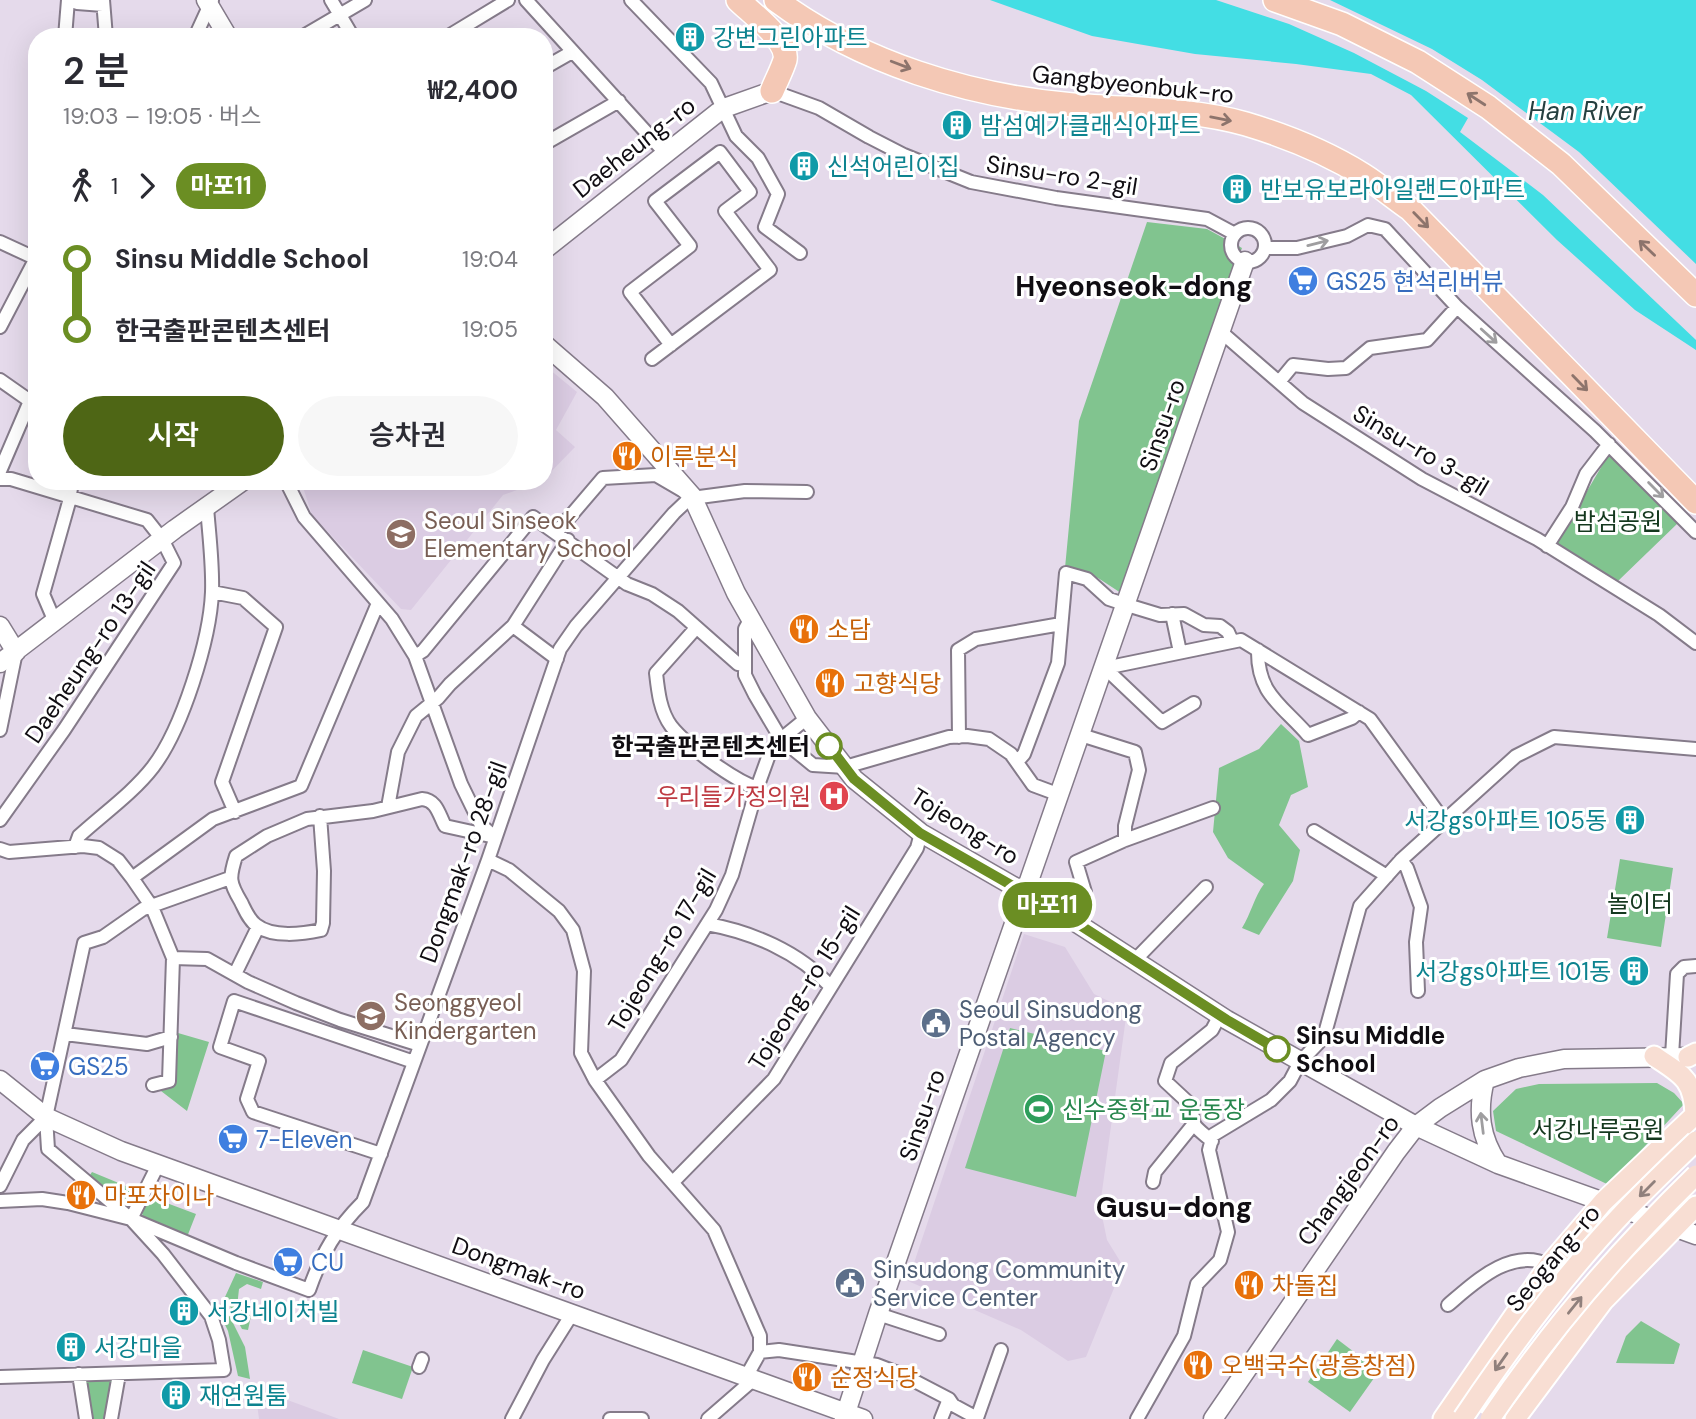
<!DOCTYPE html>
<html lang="ko">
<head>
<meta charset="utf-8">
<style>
	body { margin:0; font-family:"DM Sans","Noto Sans KR",sans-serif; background:#f7f7f7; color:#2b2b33; height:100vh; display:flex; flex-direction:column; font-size:26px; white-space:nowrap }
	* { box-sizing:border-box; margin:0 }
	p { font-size:23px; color:#7c7c81 }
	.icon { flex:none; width:38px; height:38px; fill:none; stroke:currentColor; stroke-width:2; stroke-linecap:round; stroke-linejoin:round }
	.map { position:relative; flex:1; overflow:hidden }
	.details { position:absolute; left:28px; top:28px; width:525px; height:462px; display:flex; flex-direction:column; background:#fff; border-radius:28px; box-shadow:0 7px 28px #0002 }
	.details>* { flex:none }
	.badge { padding:0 14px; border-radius:23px; font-size:24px; line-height:46px }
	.map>.badge { position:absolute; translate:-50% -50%; box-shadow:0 0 0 4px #fff }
	.legs { display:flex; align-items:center; gap:10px; height:77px; padding:0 35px; font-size:23px }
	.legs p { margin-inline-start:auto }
	.head { display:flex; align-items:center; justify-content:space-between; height:119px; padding:0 35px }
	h1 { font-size:38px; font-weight:600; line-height:52px }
	.action { display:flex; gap:14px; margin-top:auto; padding:14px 35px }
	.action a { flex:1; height:80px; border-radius:42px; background:#4e6615; color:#fff; font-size:28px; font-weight:600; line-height:80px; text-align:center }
	.action a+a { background:#f7f7f7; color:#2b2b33 }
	ul { padding:0 35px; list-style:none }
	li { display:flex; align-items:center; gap:24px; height:70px; font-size:26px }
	li i { display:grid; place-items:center; width:10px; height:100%; margin:0 9px; background:currentColor }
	li i::after { content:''; width:18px; height:18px; margin:-9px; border:5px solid; border-radius:50%; background:#fff }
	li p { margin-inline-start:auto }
	li:first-child i { background:linear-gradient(#0000 50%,currentColor 0) }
	li:last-child i { background:linear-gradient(currentColor 50%,#0000 0) }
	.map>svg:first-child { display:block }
	.built { fill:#dbcce3 }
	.green { fill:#81c48f }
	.water { fill:#43dee4 }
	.pier { fill:#e5daeb }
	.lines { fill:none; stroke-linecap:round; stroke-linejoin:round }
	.street-casing { stroke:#857b8a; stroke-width:16 }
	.secondary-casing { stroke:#857b8a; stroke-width:21 }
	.primary-casing { stroke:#fff; stroke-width:23 }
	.highway-casing { stroke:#fff; stroke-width:26 }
	.street { stroke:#fff; stroke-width:12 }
	.secondary { stroke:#fff; stroke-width:18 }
	.primary { stroke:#f8ded3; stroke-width:19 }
	.highway { stroke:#f4c8b5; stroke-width:23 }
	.primary-bridge-casing { stroke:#fff; stroke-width:23; stroke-linecap:butt }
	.primary-bridge { stroke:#f8ded3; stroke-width:19 }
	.oneway { stroke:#8d746c }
	.oneway2 { stroke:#9f9ea0 }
	.oneway3 { stroke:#90807c }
	.line-1-casing { stroke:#fff; stroke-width:16 }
	.line-1 { stroke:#6b8e23; stroke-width:10 }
	.stop-1-dot { fill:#fff; stroke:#6b8e23; stroke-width:3.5 }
	.labels { text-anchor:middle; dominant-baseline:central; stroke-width:6; stroke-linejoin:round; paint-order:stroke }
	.culture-label { font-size:24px; fill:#0d838f; stroke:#fff; text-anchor:start }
	.street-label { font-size:24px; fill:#100d12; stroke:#fff }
	.shop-label { font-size:24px; fill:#366cbe; stroke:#fff; text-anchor:start }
	.food-label { font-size:24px; fill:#c56008; stroke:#fff; text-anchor:start }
	.education-label { font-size:24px; fill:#785e54; stroke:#fff; text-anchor:start }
	.park-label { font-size:24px; fill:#14381e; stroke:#fff }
	.stop-label { font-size:24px; font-weight:bold; fill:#100d12; stroke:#fff; text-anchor:end }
	.health-label { font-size:24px; fill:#be3a42; stroke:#fff; text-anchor:end }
	.service-label { font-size:24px; fill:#4e5e75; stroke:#fff; text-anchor:start }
	.leisure-label { font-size:24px; fill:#27864d; stroke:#fff; text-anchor:start }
	.water-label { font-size:26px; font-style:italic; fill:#264040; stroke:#fff }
	.quarter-label { font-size:28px; font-weight:bold; fill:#100d12; stroke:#fff }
</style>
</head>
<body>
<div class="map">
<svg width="1696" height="1419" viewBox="0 0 1696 1419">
	<rect width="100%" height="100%" fill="#e5daeb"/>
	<path class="built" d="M544,365l33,27 -21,38 19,17 -31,32z
		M304,481h238l-39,14 -92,115 -10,-1 -89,-94 -10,-31z
		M1024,934l41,13 29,47 33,16 -27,196 7,34 16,26 -37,91 -18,4 -47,-31 -113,-49z
		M255,1388l84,31h-80z"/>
	<path class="green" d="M1147,222l60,7 35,19 -121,345 -23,-15 -33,-10 14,-147z
		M1610,452l68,71 -60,58 -62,-37z
		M1281,724l18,17 9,46 -17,8 -12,30 21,25 -7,31 -34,54 -17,-7c9,-14 12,-31 22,-44l-36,-26 -15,-26 6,-64 40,-19z
		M1620,859l53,9 -12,79 -54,-9z
		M1010,1028l96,23 -30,146 -111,-29z
		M178,1033l31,9 -22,69 -26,-20 14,-8z
		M1657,1083l17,10 10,11 -75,81 -113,-54 -3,-20 23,-22 23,-5z
		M92,1172l46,19 -9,18 -39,-34z
		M150,1199h6l40,15 -9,23 -43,-19c-5,-7 0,-15 6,-19z
		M236,1273l27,9 -2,7 -14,-5 -8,5 -2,18 14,9 -3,14 -6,-1 -17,-32z
		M222,1301l23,46 5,32 -12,-3 -10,-45 -10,-21z
		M1641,1321l39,23 -6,20 -58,-1 10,-27z
		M1337,1339l42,32 -29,41 -42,-30z
		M363,1350l50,17 -11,32 -50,-16z
		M113,1378l-7,41h-15l-6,-40z"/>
	<path class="water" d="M990,0h706v350l-61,-40 -78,-70 -146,-145 -40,-21 -75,-10 -101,-10 -103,-18z"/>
	<path class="pier" d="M1216,0h114l102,49 50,31 97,72 117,112v76l-153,-145 -83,-63 8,-14 -42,-27 -72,-38 -65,-29z"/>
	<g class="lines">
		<g class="street-casing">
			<path id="street" d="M69,0l8,3 26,2
				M103,0l3,37
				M331,0l22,37
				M526,0l140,154
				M631,0l80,83 25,53 22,22 20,36 -13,33 35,26
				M65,37l3,-37
				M195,37l17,-37
				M302,37l63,-37
				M447,37l61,-37
				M544,68l28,-16
				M772,91l47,17 50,29 35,18 67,27 85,16 151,21 28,15
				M544,144l75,-43
				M1231 245a17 17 0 1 1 34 0a17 17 0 1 1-34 0Z
				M0,242l37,17
				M1265,248h32l50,-12 21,-11 17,4 72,78 138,124 101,101
				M0,327l36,-69
				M1220,331l83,72 119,76 115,60 122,76 37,28
				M652,359l118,-89 -45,-59 25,-19 -30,-40 -65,49 35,45 -60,46 41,53
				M0,380l30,21
				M1279,382l14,-17 35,4 18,-1 24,-20 57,-8 30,-33
				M0,471l30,-70 7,-10
				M0,479h11l136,41 15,19 12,24 -110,167 -64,90
				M286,481l18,36 88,102 23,37 46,128 20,41 11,10
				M692,498l53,-7 62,1
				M1547,546l25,-39 14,-33 23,-30
				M212,592l31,6 33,29 -54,155 13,30
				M1172,614l8,38
				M55,622l-12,-28 26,-92 3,-21
				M513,626l44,33
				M696,628l-40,45c2,18 4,38 15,53 16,20 62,54 86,62
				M1258,650c-1,44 24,55 50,85l44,-17 7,-6
				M415,656l8,-5 110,-134 94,67 25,10 26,17 60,53 7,1v10l10,20 26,44 32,26 32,2 104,-30 18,-1 22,3 22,15 22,31 27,10
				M745,665v-36l5,-9
				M1105,668l136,-28 129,79 74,102
				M1105,668l57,54 32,-19
				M0,730l16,-78
				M1081,735l54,17 4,18 -14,56v14
				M959,737l-1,-87 18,-11 85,-15
				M1017,762l7,-8 34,-91 8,-90 21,6 22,20 18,6 33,10 24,-1 20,11 16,1 8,6 4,9
				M388,807l10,-55 18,-36 22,-18 12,-14 63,-58 55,-86
				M320,816l4,55 -1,52 -2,7c-18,4 -49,8 -65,-5 -7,-5 -11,-15 -15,-23 -12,-20 -12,-24 -5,-46l31,-20 40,-17 66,-8 49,-12c15,1 17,16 23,27l50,11
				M1314,831l73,45
				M75,847l4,-11c24,-22 54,-43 74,-69 29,-38 57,-127 59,-175 1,-28 -3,-58 -5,-85
				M0,849l9,3 74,-6 16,2 19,12 14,18 20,29 21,51 -4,123 -16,4
				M488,860l21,10 50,41 14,19 11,41 -3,82 14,27 54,76 65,74 46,106v16l-14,25
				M1401,860l6,8 14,39 -5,35 2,49
				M132,878l81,-59 88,-33 77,-183
				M1072,920l13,-28 -9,-30 49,-22 88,-32
				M707,924c45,8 92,28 123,62
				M173,958l34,1 41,23 48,21 44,17 80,25
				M1136,959l70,-72
				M235,974l23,-47
				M65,1034l82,10 24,-7
				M1672,1056l5,-82 7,-7 12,-1
				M595,1080l26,-20 95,-150 16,-35 25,-87 13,-36 5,-8 32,-26
				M1212,1141c-15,-13 -22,-14 -19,-34l-28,-26 6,-18 41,-33 8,-15
				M381,1154l-128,-42 -6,-13 12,-38 -39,-14 14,-46 180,61
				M673,1182l101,-103 143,-231 4,-15
				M1153,1182l2,-10 38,-47
				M0,1186l23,-46 23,-23
				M0,1201l42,-2 26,4 63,16 105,44 73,27c13,-37 27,-61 54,-88l125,-342 72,-211 16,-23 98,-113 18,-17 -36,-21 -53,3 -47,55
				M131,1219l27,-54
				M1448,1305c27,-23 63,-58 101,-40
				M878,1314l61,20
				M760,1352l19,-2 98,15 26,10 46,24 -8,20
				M419,1367l3,-8
				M79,1374l7,45
				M0,1377l224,-7 -5,-30 -8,-24 -48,-62 -32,-35 -83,-70 -2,-32 38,-174 19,-6 40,-28 87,-31
				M949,1399l4,6 24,13 24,-68
				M111,1419l8,-45
				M512,1419l31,-59 29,-46
				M610,1419h32
				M708,1419l46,-40
				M1137,1419l47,-83 13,-52 23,-24 8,-28 -19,-82 4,-15 58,-35 19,-19 10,-19 24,-25 36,-131 41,-46 115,-104 38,-19 142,12"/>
		</g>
		<g class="secondary-casing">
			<path id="secondary" d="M206,0l22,37
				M544,250l173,-137 10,-6 45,-16
				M544,344l61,53 87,99 44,97 71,125 47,61 67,54 151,87 155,100 189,106 82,38 198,71
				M0,626l16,26
				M0,663l175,-134 68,-48
				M0,1080l46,37 75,34 742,268
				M1485,1080c-8,31 -5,57 13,84
				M844,1419l34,-105 367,-1053
				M1213,1419l183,-267 20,-26 24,-18 45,-28 34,-12 45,-9 124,-2"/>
		</g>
		<g class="primary-casing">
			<path id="primary" d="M1654,1056c27,18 40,23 41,59
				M1688,1057l8,-4
				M1443,1419l106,-154 54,-63 93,-88
				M1515,1419l88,-118 93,-95"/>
		</g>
		<g class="highway-casing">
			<path id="highway" d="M738,0c13,13 51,40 47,60 -3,10 -9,21 -13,31
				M776,0c85,63 193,96 297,105 58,5 117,3 173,19 40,12 82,29 117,51 16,10 31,23 47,34l286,293
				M1275,0l67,24 76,38 70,45 73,57 135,131"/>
		</g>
		<use href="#street" class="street"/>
		<use href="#secondary" class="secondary"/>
		<use href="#primary" class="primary"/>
		<use href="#highway" class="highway"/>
		<g class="primary-bridge-casing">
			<path id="primary-bridge" d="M1463,1418c49,-73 101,-143 161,-206 23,-24 48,-48 72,-71
				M1490,1419c60,-89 129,-169 206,-244"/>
		</g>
		<use href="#primary-bridge" class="primary-bridge"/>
	</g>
	<defs><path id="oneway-shaft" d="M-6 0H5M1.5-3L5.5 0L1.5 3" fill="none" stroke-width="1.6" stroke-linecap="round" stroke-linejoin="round" transform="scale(1.75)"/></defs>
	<g class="oneway">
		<use href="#oneway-shaft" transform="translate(901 65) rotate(21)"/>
		<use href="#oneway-shaft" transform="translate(1476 99) rotate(-147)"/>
		<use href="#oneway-shaft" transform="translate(1221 119) rotate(11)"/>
		<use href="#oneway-shaft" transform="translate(1421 220) rotate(46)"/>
		<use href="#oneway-shaft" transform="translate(1647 248) rotate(-136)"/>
		<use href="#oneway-shaft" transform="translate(1580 383) rotate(46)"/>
	</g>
	<g class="oneway2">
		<use href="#oneway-shaft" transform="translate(1318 243) rotate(-14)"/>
		<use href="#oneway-shaft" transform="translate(1489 336) rotate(42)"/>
		<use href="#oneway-shaft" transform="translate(1656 490) rotate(45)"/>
		<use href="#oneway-shaft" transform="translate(1482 1123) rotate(-97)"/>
	</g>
	<g class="oneway3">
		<use href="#oneway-shaft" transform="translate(1647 1189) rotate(135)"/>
		<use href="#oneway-shaft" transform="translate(1575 1305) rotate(-51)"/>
		<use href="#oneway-shaft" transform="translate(1501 1362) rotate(125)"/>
	</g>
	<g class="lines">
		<g class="line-1-casing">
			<path id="line-1" d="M829,746l25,33 66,54 152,87 155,100 50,29"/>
		</g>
		<use href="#line-1" class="line-1"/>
	</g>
	<defs>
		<g id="building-disc" transform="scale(1.575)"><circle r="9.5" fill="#0f9aa8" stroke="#fff"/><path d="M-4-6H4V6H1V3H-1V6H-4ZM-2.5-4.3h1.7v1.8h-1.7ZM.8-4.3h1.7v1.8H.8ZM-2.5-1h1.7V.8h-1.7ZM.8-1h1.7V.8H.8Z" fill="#fff"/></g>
		<g id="supermarket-disc" transform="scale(1.575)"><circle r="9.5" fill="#3f7fe0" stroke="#fff"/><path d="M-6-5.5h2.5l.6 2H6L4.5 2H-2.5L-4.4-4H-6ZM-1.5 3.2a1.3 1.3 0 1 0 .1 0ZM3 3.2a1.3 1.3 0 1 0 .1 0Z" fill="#fff"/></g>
		<g id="restaurant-disc" transform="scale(1.575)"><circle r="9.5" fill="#e8710a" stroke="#fff"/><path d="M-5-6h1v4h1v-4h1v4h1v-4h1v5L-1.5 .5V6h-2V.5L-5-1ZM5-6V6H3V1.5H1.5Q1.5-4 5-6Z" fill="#fff"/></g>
		<g id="school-disc" transform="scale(1.575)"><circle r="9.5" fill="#8d6e63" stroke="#fff"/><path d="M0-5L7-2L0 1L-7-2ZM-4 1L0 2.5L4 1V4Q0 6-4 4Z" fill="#fff"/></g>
		<g id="hospital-disc" transform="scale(1.575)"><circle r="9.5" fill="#e0444e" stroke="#fff"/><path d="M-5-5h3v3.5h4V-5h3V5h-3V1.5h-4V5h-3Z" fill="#fff"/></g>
		<g id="civic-disc" transform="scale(1.575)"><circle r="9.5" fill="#5c6f8a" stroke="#fff"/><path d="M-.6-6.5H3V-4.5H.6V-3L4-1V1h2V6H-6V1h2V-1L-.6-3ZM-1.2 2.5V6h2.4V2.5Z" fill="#fff"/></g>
		<g id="stadium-disc" transform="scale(1.575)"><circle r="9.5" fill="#2e9e5b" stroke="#fff"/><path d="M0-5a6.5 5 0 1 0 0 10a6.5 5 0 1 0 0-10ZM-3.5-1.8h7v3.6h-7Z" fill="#fff"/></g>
	</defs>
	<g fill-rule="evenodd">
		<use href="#building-disc" x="690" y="37"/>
		<use href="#building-disc" x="957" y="125"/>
		<use href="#building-disc" x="804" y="166"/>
		<use href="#building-disc" x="1237" y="189"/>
		<use href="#supermarket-disc" x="1303" y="281"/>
		<use href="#restaurant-disc" x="627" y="456"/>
		<use href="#school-disc" x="401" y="534"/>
		<use href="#restaurant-disc" x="804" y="629"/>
		<use href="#restaurant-disc" x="830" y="683"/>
		<use href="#hospital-disc" x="834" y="796"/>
		<use href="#building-disc" x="1630" y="820"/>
		<use href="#building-disc" x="1634" y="971"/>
		<use href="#school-disc" x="371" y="1016"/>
		<use href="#civic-disc" x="936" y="1023"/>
		<use href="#supermarket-disc" x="45" y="1066"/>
		<use href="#stadium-disc" x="1039" y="1109"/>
		<use href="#supermarket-disc" x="233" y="1139"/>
		<use href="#restaurant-disc" x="81" y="1195"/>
		<use href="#supermarket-disc" x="288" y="1262"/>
		<use href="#civic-disc" x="850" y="1283"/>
		<use href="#restaurant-disc" x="1249" y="1285"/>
		<use href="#building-disc" x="184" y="1311"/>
		<use href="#building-disc" x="71" y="1347"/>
		<use href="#restaurant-disc" x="1198" y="1365"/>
		<use href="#restaurant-disc" x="807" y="1377"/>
		<use href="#building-disc" x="176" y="1395"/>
	</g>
	<g class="stop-1-dot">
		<circle cx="829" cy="746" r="12"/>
		<circle cx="1277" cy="1049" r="12"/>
	</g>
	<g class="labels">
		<g class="culture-label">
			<text x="713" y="37">강변그린아파트</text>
			<text x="980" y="125">밤섬예가클래식아파트</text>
			<text x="827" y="166">신석어린이집</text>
			<text x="1260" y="189">반보유보라아일랜드아파트</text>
			<text x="1607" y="820" text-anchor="end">서강gs아파트 105동</text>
			<text x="1611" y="971" text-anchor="end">서강gs아파트 101동</text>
			<text x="207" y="1311">서강네이처빌</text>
			<text x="94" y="1347">서강마을</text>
			<text x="199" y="1395">재연원툼</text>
		</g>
		<g class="street-label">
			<text transform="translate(1133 84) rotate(6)">Gangbyeonbuk-ro</text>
			<text transform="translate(634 147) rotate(-38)">Daeheung-ro</text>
			<text transform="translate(1062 175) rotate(9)">Sinsu-ro 2-gil</text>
			<text transform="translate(1162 425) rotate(-71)">Sinsu-ro</text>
			<text transform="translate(1421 450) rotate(31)">Sinsu-ro 3-gil</text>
			<text transform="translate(90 652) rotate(-56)">Daeheung-ro 13-gil</text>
			<text transform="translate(965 826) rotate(32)">Tojeong-ro</text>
			<text transform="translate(463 862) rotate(-70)">Dongmak-ro 28-gil</text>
			<text transform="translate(662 950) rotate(-59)">Tojeong-ro 17-gil</text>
			<text transform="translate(804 988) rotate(-58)">Tojeong-ro 15-gil</text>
			<text transform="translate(922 1115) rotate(-71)">Sinsu-ro</text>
			<text transform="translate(1348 1180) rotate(-54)">Changjeon-ro</text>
			<text transform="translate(1553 1258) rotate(-50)">Seogang-ro</text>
			<text transform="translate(519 1268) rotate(20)">Dongmak-ro</text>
		</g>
		<g class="shop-label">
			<text x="1326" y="281">GS25 현석리버뷰</text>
			<text x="68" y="1066">GS25</text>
			<text x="256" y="1139">7-Eleven</text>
			<text x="311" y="1262">CU</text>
		</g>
		<g class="food-label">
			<text x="650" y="456">이루분식</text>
			<text x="827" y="629">소담</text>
			<text x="853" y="683">고향식당</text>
			<text x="104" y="1195">마포차이나</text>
			<text x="1272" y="1285">차돌집</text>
			<text x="1221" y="1365">오백국수(광흥창점)</text>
			<text x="830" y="1377">순정식당</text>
		</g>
		<g class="education-label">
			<text x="424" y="520">Seoul Sinseok<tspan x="424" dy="28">Elementary School</tspan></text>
			<text x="394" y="1002">Seonggyeol<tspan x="394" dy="28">Kindergarten</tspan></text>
		</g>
		<g class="park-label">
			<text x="1618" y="521">밤섬공원</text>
			<text x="1640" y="903">놀이터</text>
			<text x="1598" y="1129">서강나루공원</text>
		</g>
		<g class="stop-label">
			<text x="810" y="746">한국출판콘텐츠센터</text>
			<text x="1296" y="1035" text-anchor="start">Sinsu Middle<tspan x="1296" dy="28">School</tspan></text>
		</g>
		<g class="health-label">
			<text x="811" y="796">우리들가정의원</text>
		</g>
		<g class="service-label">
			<text x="959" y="1009">Seoul Sinsudong<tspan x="959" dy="28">Postal Agency</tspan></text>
			<text x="873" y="1269">Sinsudong Community<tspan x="873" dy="28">Service Center</tspan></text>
		</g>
		<g class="leisure-label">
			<text x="1062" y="1109">신수중학교 운동장</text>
		</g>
		<g class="water-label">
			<text x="1585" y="111">Han River</text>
		</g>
		<g class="quarter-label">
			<text x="1134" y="286">Hyeonseok-dong</text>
			<text x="1174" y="1207">Gusu-dong</text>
		</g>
	</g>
</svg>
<b class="badge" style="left:1047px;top:905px;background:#6b8e23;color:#fff">마포11</b>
<section class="details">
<div class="head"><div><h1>2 분</h1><p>19:03 – 19:05 · 버스</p></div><b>₩2,400</b></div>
<div class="legs"><svg class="icon" aria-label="walk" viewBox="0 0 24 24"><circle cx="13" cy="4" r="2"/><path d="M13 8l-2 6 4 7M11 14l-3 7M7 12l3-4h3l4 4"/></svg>1<svg class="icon" aria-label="forward" viewBox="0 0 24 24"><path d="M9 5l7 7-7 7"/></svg><b class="badge" style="background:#6b8e23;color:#fff">마포11</b></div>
<ul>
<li><i style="color:#6b8e23"></i><b>Sinsu Middle School</b><p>19:04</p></li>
<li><i style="color:#6b8e23"></i><b>한국출판콘텐츠센터</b><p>19:05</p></li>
</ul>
<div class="action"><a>시작</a><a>승차권</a></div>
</section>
</div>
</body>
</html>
